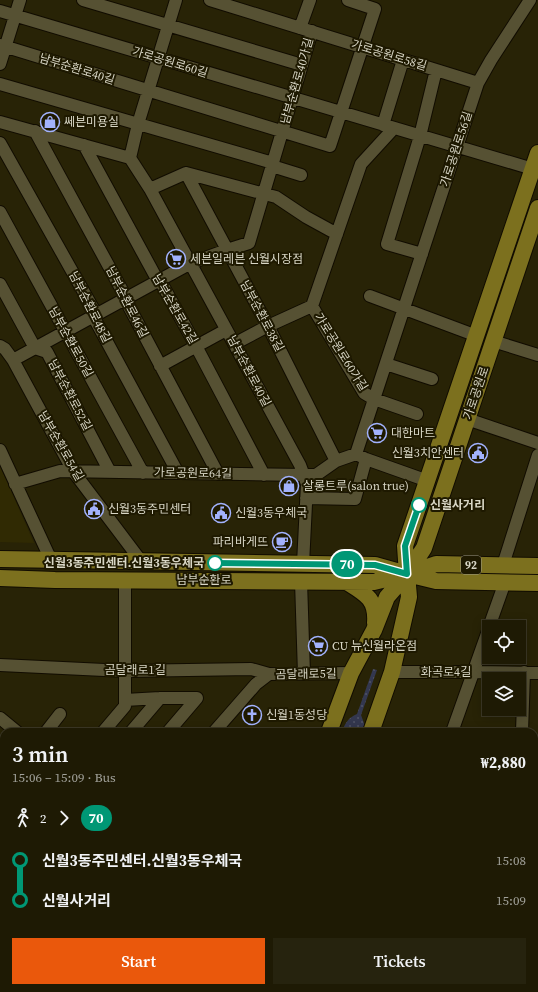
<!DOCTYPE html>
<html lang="en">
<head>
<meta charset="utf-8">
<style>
	body { margin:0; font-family:"Source Serif 4","Noto Sans KR",serif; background:#26230e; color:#f1f3f6; height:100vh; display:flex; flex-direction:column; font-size:15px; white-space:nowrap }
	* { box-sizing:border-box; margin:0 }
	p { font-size:13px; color:#a1a19a }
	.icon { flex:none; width:22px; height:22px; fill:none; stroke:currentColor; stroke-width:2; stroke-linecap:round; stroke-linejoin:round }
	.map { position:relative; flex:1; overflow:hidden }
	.panel { position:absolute; left:0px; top:728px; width:538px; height:264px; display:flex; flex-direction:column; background:#1e1a04; border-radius:12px 12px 0 0; box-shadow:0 2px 10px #0003,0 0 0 1px #3c3826 }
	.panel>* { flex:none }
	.badge { padding:0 8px; border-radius:13px; font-size:14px; line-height:26px }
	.buttons { position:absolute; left:482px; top:620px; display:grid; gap:8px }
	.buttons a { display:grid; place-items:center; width:44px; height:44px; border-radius:0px; background:#1e1a04; box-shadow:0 2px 10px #0003,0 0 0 1px #3c3826; font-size:20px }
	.map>.badge { position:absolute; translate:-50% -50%; box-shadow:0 0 0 2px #fff }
	.legs { display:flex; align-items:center; gap:6px; height:44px; padding:0 12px; font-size:13px }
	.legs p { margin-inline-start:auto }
	.summary { display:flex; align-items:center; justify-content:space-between; height:68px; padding:0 12px }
	h1 { font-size:22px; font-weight:600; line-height:30px }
	.action { display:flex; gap:8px; margin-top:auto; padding:8px 12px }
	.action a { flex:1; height:46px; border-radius:0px; background:#ea580c; color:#fff; font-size:16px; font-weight:600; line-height:46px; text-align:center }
	.action a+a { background:#26230e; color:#f1f3f6 }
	ul { padding:0 12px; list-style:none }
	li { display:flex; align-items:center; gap:14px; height:40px; font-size:15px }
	li i { display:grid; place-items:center; width:6px; height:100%; margin:0 5px; background:currentColor }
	li i::after { content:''; width:10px; height:10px; margin:-5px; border:3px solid; border-radius:50%; background:#1e1a04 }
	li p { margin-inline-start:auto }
	li:first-child i { background:linear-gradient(#0000 50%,currentColor 0) }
	li:last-child i { background:linear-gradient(currentColor 50%,#0000 0) }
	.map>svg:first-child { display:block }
	.built { fill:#302a03 }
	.grass { fill:url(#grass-dots) }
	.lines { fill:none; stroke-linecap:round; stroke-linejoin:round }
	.minor-casing { stroke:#110c00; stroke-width:14 }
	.major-casing { stroke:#110c00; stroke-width:18 }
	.minor { stroke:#565133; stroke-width:12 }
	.major { stroke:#7c701e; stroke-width:16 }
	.line-1-casing { stroke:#fff; stroke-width:9 }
	.line-1 { stroke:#009775; stroke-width:6 }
	.stop-1-dot { fill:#fff; stroke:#009775; stroke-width:2 }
	.labels { text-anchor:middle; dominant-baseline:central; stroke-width:4; stroke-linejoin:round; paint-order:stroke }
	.shield { fill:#1e1900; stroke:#a09d8a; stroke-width:1 }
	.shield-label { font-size:11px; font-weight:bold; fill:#d8d6c5 }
	.street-label { font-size:12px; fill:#d8d6c5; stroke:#1e1900 }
	.poi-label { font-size:12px; fill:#d8d6c5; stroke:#1e1900; text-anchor:start }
	.stop-label { font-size:12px; font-weight:bold; fill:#d8d6c5; stroke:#1e1900; text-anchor:start }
</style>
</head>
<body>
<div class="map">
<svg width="538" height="992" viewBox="0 0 538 992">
	<defs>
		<pattern id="grass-dots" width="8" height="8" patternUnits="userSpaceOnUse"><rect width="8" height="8" fill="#33374e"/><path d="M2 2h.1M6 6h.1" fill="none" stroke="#505366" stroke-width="1.8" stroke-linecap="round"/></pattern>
	</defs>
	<rect width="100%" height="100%" fill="#282306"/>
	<path class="built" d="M0,466l34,77 -34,-1z"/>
	<path class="grass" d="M373,669l4,1 -16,45 4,11v6h-23c3,-9 6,-14 15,-18z"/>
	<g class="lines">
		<g class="minor-casing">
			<path id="minor" d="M83,0l219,65
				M176,0l-38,124 -8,34 20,31 150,276 7,19 -4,80
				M210,0l268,83
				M0,11l533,158
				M300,28l10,-28
				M0,45l330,101 45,-137 -27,-9
				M0,64l20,-64
				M0,84l273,79
				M0,122l130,36
				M383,125l20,-65
				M394,128l-33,36 -49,142 52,87 10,6 43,15
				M35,131l89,163 1,5 93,175
				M0,143l95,169 -2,4 85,157
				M84,145l74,136 4,3 34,62 68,129
				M272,166l29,9
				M186,173l82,153 68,135
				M150,189l36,-16 90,24 30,20 31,17
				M0,212l143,261
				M422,254l-35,-10 33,-108 16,-66
				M0,284l35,64 12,4 63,120
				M370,296l107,40
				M493,341l45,14
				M234,344l34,-18 44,-20
				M0,346l5,3 8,11 60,111 68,90
				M13,360l178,-97 36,-13 22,-7 63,-212
				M386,364l46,15
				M160,366l66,-36
				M467,419l71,24
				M0,450l51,110
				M356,454l122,-371 13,-23 39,-60
				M15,484l45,-13 244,4h12l20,-14 20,-7 10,5 62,22
				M306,498l49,1 11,-40
				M503,565l35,-110
				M301,581l3,93
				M489,627l16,-45
				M0,665l125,6 126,-2 18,5
				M392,672h82l64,1
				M125,700l35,-2h37l-29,34
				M0,718l17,14
				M46,732l14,-18
				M103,732l22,-26v-126
				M131,732l29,-34
				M214,732l42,-48 13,-10 82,-1
				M452,732l37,-104
				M522,732l2,-60
				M534,754h4
				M0,782h4
				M534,830l4,2
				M0,845h4
				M534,928l4,1
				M0,933h4
				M299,988l2,4
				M399,988l2,4
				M420,988l12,4
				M34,992v-4
				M98,992v-4
				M161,992v-4
				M364,992l1,-4"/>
		</g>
		<g class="major-casing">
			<path id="major" d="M0,559l375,6 32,9 29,7 102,2
				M0,578l55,2 319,2 33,-8 29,-10 102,2
				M345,581c19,12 32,17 30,42
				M329,732l22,-59 23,-43 13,-33 20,-23 17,-26 114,-340
				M371,732l21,-60 17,-75 -2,-23 -2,-28 133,-393
				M241,992l1,-4
				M283,992l2,-4"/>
		</g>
		<use href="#minor" class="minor"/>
		<use href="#major" class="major"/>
	</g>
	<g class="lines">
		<g class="line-1-casing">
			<path id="line-1" d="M215,563l160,2 32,9 -2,-28 14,-41"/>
		</g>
		<use href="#line-1" class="line-1"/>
	</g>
	<defs>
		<g id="shop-ring" transform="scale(1)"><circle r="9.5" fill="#1e1900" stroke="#a2b2fd" stroke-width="1.5"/><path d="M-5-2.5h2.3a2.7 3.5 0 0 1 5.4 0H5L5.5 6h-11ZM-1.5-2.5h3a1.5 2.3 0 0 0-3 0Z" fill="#a2b2fd"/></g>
		<g id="supermarket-ring" transform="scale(1)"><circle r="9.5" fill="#1e1900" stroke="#a2b2fd" stroke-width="1.5"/><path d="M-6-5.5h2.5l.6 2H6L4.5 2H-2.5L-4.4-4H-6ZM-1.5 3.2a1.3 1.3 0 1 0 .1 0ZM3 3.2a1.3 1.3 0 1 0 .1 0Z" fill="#a2b2fd"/></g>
		<g id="civic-ring" transform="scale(1)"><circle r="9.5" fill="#1e1900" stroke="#a2b2fd" stroke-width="1.5"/><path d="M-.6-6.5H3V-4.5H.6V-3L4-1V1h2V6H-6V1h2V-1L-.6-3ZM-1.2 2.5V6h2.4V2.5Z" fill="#a2b2fd"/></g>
		<g id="cafe-ring" transform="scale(1)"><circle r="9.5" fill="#1e1900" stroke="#a2b2fd" stroke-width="1.5"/><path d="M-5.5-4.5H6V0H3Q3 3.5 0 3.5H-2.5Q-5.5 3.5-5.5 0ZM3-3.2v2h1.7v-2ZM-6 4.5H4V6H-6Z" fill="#a2b2fd"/></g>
		<g id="church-ring" transform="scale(1)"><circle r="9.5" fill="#1e1900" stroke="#a2b2fd" stroke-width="1.5"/><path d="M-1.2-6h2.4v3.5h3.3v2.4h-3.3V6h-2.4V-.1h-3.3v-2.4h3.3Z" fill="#a2b2fd"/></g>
	</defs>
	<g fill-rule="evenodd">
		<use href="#shop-ring" x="50" y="122"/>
		<use href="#supermarket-ring" x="176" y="259"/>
		<use href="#supermarket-ring" x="377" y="433"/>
		<use href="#civic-ring" x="478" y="453"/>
		<use href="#shop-ring" x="289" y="486"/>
		<use href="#civic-ring" x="94" y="509"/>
		<use href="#civic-ring" x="221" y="513"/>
		<use href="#cafe-ring" x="282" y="542"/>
		<use href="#supermarket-ring" x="318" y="646"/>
		<use href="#church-ring" x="252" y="715"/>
	</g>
	<g class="stop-1-dot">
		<circle cx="419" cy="505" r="7"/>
		<circle cx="215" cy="563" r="7"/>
	</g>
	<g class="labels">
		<rect class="shield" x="461" y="556" width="20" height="18" rx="3"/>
		<g class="shield-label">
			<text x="471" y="565">92</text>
		</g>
		<g class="street-label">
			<text transform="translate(389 55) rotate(17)">가로공원로58길</text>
			<text transform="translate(170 62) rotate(17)">가로공원로60길</text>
			<text transform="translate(77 69) rotate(17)">남부순환로40길</text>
			<text transform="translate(297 81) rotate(-74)">남부순환로40가길</text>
			<text transform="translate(456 149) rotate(-72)">가로공원로56길</text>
			<text transform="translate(127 302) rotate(63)">남부순환로46길</text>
			<text transform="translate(90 307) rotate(63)">남부순환로48길</text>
			<text transform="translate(175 309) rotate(60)">남부순환로42길</text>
			<text transform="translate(262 316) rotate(62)">남부순환로38길</text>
			<text transform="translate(71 342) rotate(61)">남부순환로50길</text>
			<text transform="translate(341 352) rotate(58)">가로공원로60가길</text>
			<text transform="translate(249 371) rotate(62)">남부순환로40길</text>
			<text transform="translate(476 393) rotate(-71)">가로공원로</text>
			<text transform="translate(70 395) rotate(62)">남부순환로52길</text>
			<text transform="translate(61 446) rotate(60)">남부순환로54길</text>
			<text transform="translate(193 473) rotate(1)">가로공원로64길</text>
			<text x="204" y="580">남부순환로</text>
			<text x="135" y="670">곰달래로1길</text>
			<text x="446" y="672">화곡로4길</text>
			<text transform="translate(306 674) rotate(-1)">곰달래로5길</text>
		</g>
		<g class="poi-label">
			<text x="64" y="122">쎄븐미용실</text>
			<text x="190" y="259">세븐일레븐 신월시장점</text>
			<text x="391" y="433">대한마트</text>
			<text x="464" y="453" text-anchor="end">신월3치안센터</text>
			<text x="303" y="486">살롱트루(salon true)</text>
			<text x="108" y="509">신월3동주민센터</text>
			<text x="235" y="513">신월3동우체국</text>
			<text x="268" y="542" text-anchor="end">파리바게뜨</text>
			<text x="332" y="646">CU 뉴신월라온점</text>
			<text x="266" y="715">신월1동성당</text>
		</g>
		<g class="stop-label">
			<text x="430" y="505">신월사거리</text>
			<text x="204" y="563" text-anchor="end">신월3동주민센터.신월3동우체국</text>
		</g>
	</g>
</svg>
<div class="buttons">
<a><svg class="icon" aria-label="locate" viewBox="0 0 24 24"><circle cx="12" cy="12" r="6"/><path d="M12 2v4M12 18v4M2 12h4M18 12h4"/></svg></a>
<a><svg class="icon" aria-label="layers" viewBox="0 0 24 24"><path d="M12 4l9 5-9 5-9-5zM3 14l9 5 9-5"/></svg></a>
</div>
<b class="badge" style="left:347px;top:564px;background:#009775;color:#fff">70</b>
<section class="panel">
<div class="summary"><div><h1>3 min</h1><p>15:06 – 15:09 · Bus</p></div><b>₩2,880</b></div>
<div class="legs"><svg class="icon" aria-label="walk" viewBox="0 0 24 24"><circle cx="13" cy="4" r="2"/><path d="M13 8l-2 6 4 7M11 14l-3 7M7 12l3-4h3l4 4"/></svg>2<svg class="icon" aria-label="forward" viewBox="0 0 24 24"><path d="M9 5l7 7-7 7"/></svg><b class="badge" style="background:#009775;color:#fff">70</b></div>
<ul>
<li><i style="color:#009775"></i><b>신월3동주민센터.신월3동우체국</b><p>15:08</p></li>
<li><i style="color:#009775"></i><b>신월사거리</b><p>15:09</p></li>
</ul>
<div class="action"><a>Start</a><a>Tickets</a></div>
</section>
</div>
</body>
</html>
